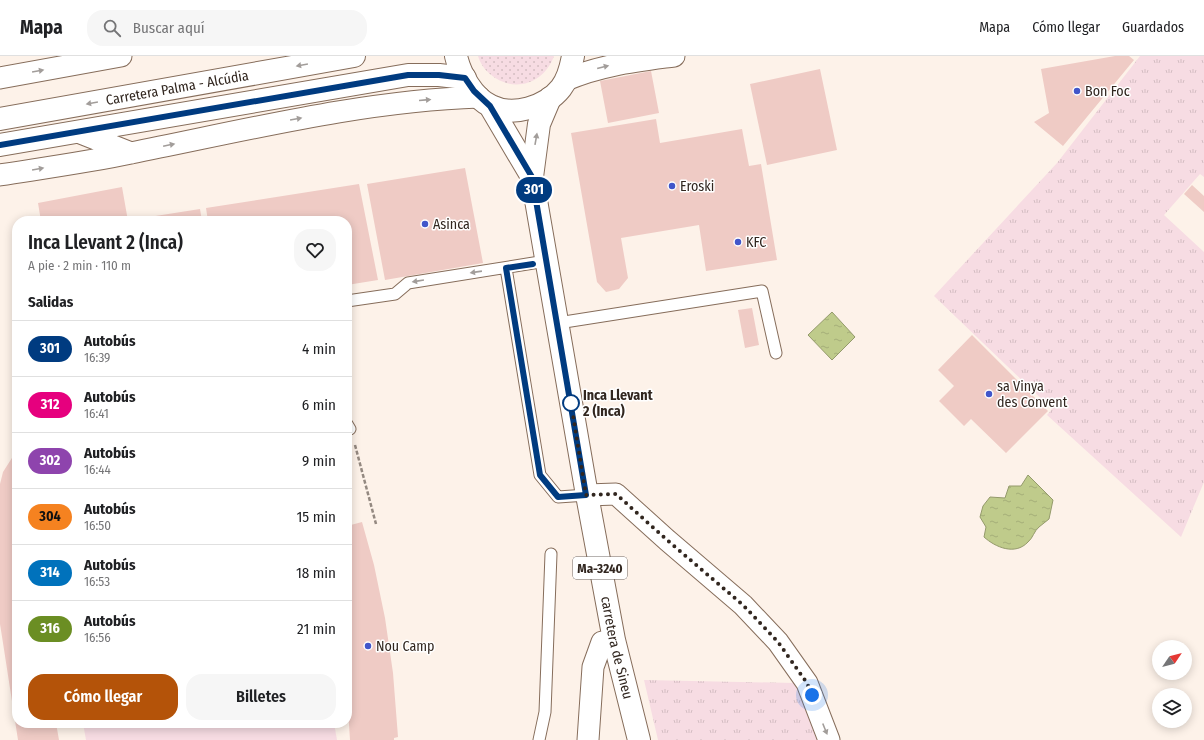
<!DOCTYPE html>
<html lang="es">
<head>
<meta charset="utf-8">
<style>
	body { margin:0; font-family:"Fira Sans Condensed",sans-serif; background:#f6f6f6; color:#202124; height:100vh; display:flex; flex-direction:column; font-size:15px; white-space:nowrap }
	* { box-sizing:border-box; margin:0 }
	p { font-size:13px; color:#757577 }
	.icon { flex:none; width:22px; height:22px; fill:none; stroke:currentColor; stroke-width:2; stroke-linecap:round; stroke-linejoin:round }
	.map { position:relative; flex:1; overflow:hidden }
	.side { position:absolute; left:12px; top:160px; width:340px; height:512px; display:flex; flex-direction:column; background:#fff; border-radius:16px; box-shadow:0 2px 10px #0003 }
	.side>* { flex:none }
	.badge { padding:0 8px; border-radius:13px; font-size:14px; line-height:26px }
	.needle { width:26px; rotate:55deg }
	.buttons { position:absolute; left:1152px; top:584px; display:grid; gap:8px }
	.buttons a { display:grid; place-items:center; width:40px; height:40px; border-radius:50%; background:#fff; box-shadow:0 2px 10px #0003; font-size:20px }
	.you { position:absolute; width:20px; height:20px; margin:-10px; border:3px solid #fff; border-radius:50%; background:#1a73e8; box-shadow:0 0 0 6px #1a73e833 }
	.map>.badge { position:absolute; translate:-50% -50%; box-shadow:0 0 0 2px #fff }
	h2 { padding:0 16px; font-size:15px; line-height:36px }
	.round { display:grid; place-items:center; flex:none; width:42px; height:42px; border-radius:16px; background:#f6f6f6 }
	.overview { display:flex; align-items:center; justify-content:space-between; height:68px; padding:0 16px }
	h1 { font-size:19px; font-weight:600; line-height:30px }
	.action { display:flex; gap:8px; margin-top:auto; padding:8px 16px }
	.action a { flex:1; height:46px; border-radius:16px; background:#b45309; color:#fff; font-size:16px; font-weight:600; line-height:46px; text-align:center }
	.action a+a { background:#f6f6f6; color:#202124 }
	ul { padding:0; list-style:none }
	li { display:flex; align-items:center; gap:12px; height:56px; padding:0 16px; border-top:1px solid #e0e0e0 }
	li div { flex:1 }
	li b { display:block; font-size:15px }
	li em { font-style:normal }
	li .badge { min-width:44px; font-weight:700; text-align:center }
	header { display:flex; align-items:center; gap:24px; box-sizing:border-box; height:56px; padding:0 20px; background:#fff; border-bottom:1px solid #e0e0e0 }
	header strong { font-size:19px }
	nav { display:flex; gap:22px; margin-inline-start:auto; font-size:14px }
	.search { width:280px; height:36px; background:#f6f6f6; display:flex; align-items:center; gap:10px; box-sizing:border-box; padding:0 14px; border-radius:16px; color:#757577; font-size:15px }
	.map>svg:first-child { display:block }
	.grass { fill:url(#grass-tufts) }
	.garden { fill:url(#garden-dots) }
	.pitch { fill:#f7dce3 }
	.water { fill:url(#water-ripples); stroke:#949a6b }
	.building { fill:#efcbc5 }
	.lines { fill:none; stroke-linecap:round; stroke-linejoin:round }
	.lane-casing { stroke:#866d5b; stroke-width:13 }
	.street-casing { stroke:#866d5b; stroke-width:23 }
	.primary-casing { stroke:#866d5b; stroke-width:24 }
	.highway-casing { stroke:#866d5b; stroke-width:24 }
	.path { stroke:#948981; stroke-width:2.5; stroke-dasharray:4 2; stroke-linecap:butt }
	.lane { stroke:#fff; stroke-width:11 }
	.street { stroke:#fff; stroke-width:21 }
	.primary { stroke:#fff; stroke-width:22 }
	.highway { stroke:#fff; stroke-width:22 }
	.oneway { fill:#a29d9a }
	.line-casing { stroke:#fff; stroke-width:9 }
	.line { stroke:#003b80; stroke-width:6 }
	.walk { stroke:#31261f; stroke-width:4; stroke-dasharray:0 7.2 }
	.poi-dot { fill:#4156ca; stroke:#fff; stroke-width:1.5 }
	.stop-dot { fill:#fff; stroke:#003b80; stroke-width:2 }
	.labels { text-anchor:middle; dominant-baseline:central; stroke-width:3; stroke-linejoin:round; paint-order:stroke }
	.shield { fill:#fff; stroke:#6f6762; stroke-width:1 }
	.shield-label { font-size:13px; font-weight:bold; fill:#31261f }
	.street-label { font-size:14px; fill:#31261f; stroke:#fff }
	.poi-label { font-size:14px; fill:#31261f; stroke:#fff; text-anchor:start }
	.stop-label { font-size:14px; font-weight:bold; fill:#31261f; stroke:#fff; text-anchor:start }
</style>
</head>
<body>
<header>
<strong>Mapa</strong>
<div class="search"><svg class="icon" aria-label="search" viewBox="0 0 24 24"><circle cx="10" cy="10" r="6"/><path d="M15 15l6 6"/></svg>Buscar aquí</div>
<nav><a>Mapa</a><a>Cómo llegar</a><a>Guardados</a></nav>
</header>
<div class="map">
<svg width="1204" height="684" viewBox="0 0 1204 684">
	<defs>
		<pattern id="grass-tufts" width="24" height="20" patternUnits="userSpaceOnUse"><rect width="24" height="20" fill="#f7dce3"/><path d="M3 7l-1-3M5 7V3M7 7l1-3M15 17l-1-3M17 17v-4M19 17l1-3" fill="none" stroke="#d4bdc2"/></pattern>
		<pattern id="garden-dots" width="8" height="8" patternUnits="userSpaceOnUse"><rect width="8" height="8" fill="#f7dce3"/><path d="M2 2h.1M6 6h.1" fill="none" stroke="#d4bdc2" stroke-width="1.8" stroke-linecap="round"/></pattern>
		<pattern id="water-ripples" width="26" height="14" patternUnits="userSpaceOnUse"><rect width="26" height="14" fill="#bfcb8b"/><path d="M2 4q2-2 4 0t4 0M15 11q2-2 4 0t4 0" fill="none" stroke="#a5ae78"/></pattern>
	</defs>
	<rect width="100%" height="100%" fill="#fdf2e9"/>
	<path class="grass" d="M1140,0h64v121l-4,-3 -36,41 40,37v230l-23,55 -134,-122 5,-6 -118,-113 123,-133z
		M644,624l151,3 22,57h-159z"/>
	<path class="garden" d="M478,0h76c-10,28 -41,38 -64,18 -5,-4 -10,-11 -12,-18z"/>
	<path class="pitch" d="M83,667h251l3,17h-251z"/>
	<path class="water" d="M832,256l23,25 -23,23 -24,-25z
		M1028,419l25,25 -4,19c-3,3 -7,5 -10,8 -5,4 -6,11 -11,15 -13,14 -33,5 -44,-5l2,-10 -6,-10 3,-11 7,-9 15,1 4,-12h12z"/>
	<path class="building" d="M1115,0h14l5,4 -71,86 -29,-24 15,-9 -8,-44z
		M820,13l17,81 -70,15 -17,-81z
		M651,15l8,42 -51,10 -8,-42z
		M656,63l4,24 82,-14 7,37 12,-2 16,96 -71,11 -7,-46 -78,13 7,40 -9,11 -13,3 -9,-10 -26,-149z
		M465,112l18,95 -98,17 -18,-96z
		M359,128l19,96 -31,5v-64h-139l-2,-13z
		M1192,129l12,11v16l-20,-18z
		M122,131l6,34h-87l-3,-18z
		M200,153l2,12h-72v-1z
		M752,252l7,37 -14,3 -7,-38z
		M972,279l76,76 -42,42 -35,-34 -7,7 -25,-25 15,-15 -16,-16z
		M17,394v273h39l3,17h-41l-15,-97 -3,-19v-140l3,-12z
		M362,466l12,43 11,53 8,55 5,64 -4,1v2h-44l-3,-47v-167z"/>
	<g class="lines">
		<g class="lane-casing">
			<path id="lane" d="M506,212l34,207 18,22 29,-2
				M347,245l48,-7 13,-11 138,-22
				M558,267l204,-32 14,62
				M347,368l3,5
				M539,684l6,-28 6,-158"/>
		</g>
		<g class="street-casing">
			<path id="street" d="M0,22l121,-22
				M566,24c34,-15 71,-19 108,-24
				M78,76l53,21
				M0,119c44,-7 88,-13 131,-22 116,-23 230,-52 348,-56
				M587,439l29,-1 51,46 76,65 35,37 29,41 22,57
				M588,684l5,-73 9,-25 12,-2"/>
		</g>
		<g class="primary-casing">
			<g id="primary">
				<path id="s1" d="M550,42l-11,26 -7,53 55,318 27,145 25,100"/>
				<path d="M490,50l42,71"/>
			</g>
		</g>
		<g class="highway-casing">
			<g id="highway">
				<path d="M456,0c4,18 17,42 35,50 22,11 55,1 70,-18 7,-9 10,-21 12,-32"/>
				<path id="s2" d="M0,63l354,-63"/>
				<path d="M0,89l408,-70h31l26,3"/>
			</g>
		</g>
		<path class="path" d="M355,389l21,79"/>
		<use href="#lane" class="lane"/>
		<use href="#street" class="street"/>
		<use href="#primary" class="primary"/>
		<use href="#highway" class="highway"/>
	</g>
	<defs><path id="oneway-solid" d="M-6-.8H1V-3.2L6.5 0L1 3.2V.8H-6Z"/></defs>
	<g class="oneway">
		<use href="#oneway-solid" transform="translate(302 9) rotate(170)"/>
		<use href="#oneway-solid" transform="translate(603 11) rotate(-14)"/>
		<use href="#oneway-solid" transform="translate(38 15) rotate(-10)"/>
		<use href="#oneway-solid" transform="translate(425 44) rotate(-5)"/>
		<use href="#oneway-solid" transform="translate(92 47) rotate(170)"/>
		<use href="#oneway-solid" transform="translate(296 63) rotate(-10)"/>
		<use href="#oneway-solid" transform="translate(536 83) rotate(-80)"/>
		<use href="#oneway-solid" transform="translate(169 89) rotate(-12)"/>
		<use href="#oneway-solid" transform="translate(38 113) rotate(-10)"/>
		<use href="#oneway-solid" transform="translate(476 216) rotate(172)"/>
		<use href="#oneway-solid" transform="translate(418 225) rotate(171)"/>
		<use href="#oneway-solid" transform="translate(825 673) rotate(68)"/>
	</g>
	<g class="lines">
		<g class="line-casing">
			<path id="line" d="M0,89l408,-70h31l26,3 9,13 16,15 42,71 54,318 -28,2 -18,-22 -34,-207 27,-4"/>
		</g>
		<use href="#line" class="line"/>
		<path class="walk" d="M571,347l15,92 30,-1 51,46 76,65 35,37 29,41 5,12"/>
	</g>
	<g class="poi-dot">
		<circle cx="1077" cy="35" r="4"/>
		<circle cx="672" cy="130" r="4"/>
		<circle cx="425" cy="168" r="4"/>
		<circle cx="738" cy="186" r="4"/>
		<circle cx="989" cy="338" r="4"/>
		<circle cx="368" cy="590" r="4"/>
	</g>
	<circle class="stop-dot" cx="571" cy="347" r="8"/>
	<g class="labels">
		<rect class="shield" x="573" y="501" width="54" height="22" rx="3"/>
		<g class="shield-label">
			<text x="600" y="512">Ma-3240</text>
		</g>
		<g class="street-label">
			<text stroke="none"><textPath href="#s2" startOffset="180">Carretera Palma - Alcúdia</textPath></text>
			<text stroke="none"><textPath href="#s1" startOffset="560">carretera de Sineu</textPath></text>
		</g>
		<g class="poi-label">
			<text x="1085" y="35">Bon Foc</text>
			<text x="680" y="130">Eroski</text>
			<text x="433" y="168">Asinca</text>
			<text x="746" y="186">KFC</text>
			<text x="997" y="330">sa Vinya<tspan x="997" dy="16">des Convent</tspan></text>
			<text x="376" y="590">Nou Camp</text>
		</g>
		<g class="stop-label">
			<text x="583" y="339">Inca Llevant<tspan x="583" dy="16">2 (Inca)</tspan></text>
		</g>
	</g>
</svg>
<div class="buttons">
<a><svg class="needle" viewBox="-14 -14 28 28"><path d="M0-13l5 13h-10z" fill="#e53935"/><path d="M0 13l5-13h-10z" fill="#757577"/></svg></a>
<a><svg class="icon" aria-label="layers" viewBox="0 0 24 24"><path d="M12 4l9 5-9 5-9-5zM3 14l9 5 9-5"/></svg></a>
</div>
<div class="you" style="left:812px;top:639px"></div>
<b class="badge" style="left:534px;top:134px;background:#003b80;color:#fff">301</b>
<section class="side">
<div class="overview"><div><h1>Inca Llevant 2 (Inca)</h1><p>A pie · 2 min · 110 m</p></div><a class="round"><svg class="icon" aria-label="heart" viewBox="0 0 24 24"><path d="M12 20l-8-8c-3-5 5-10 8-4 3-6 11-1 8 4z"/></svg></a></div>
<h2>Salidas</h2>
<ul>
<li><span class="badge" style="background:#003b80;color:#fff">301</span><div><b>Autobús</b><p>16:39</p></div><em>4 min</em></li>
<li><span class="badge" style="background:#e6007e;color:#fff">312</span><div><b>Autobús</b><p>16:41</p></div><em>6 min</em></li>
<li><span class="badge" style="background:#8e44ad;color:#fff">302</span><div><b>Autobús</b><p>16:44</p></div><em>9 min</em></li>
<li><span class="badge" style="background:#f58220;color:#111">304</span><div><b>Autobús</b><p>16:50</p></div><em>15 min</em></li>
<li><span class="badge" style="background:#0072bc;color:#fff">314</span><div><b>Autobús</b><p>16:53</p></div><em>18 min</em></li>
<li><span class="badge" style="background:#6b8e23;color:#fff">316</span><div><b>Autobús</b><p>16:56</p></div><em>21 min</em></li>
</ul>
<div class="action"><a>Cómo llegar</a><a>Billetes</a></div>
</section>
</div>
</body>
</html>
